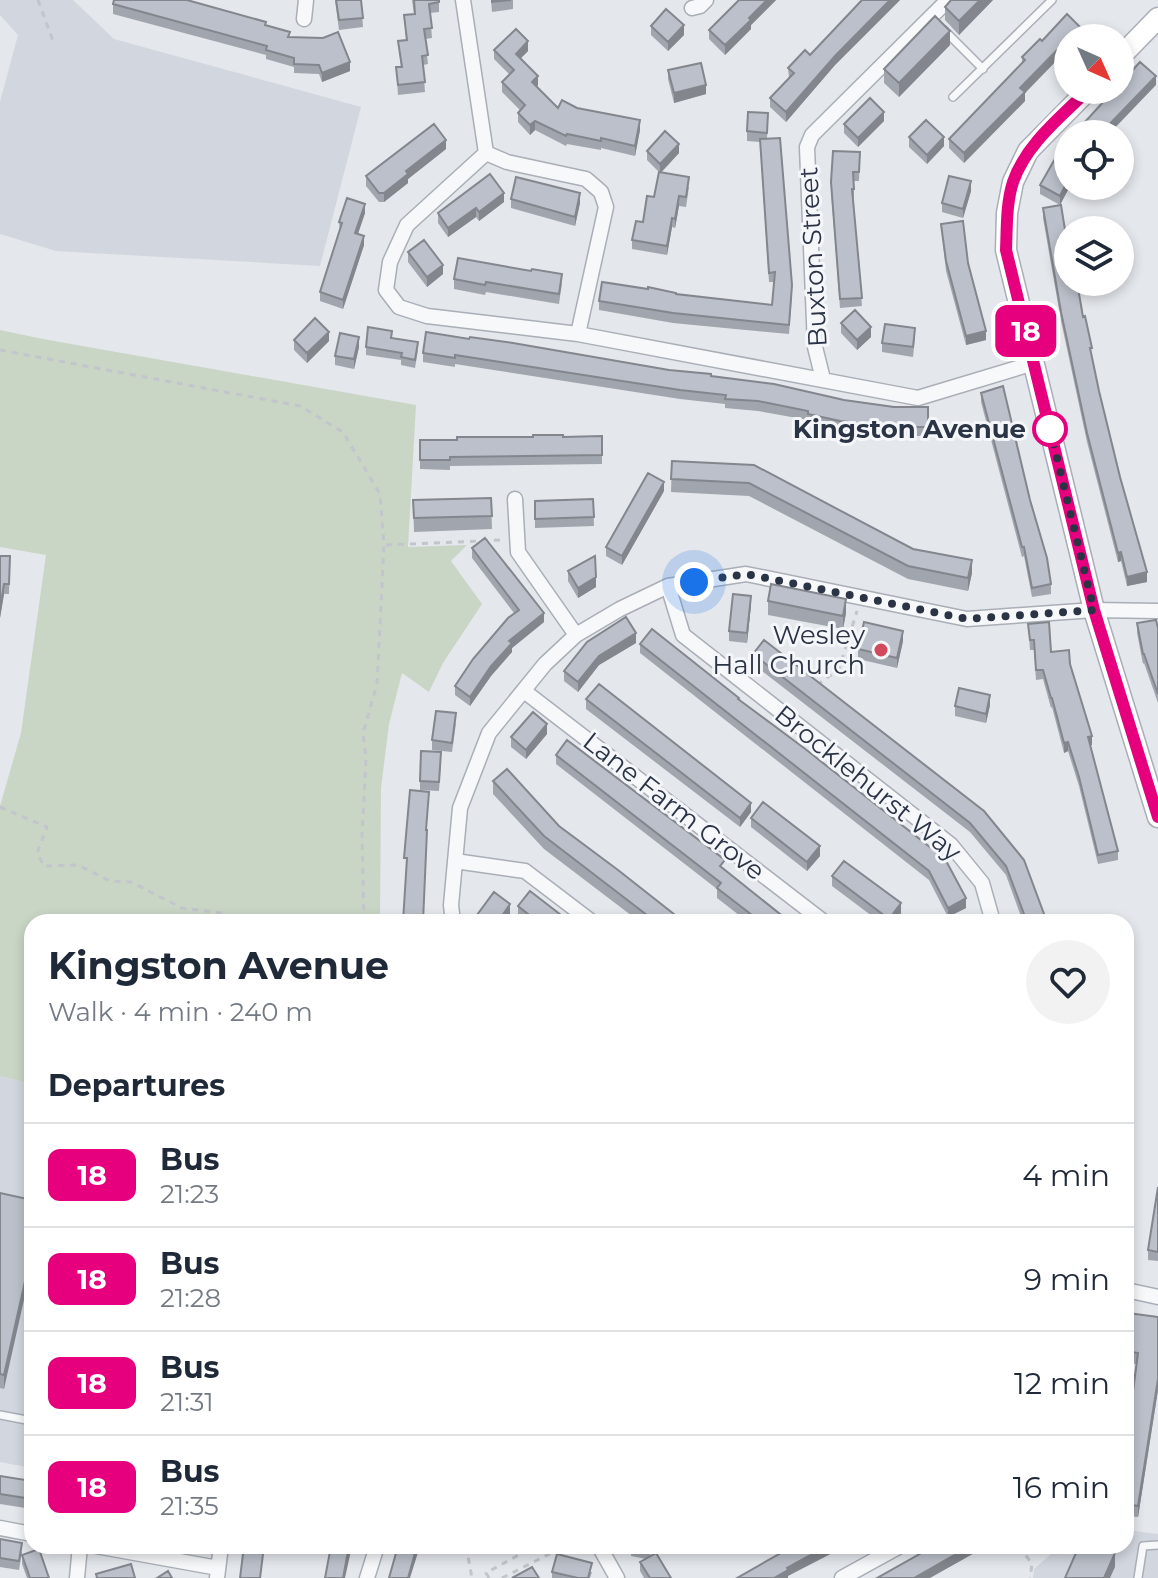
<!DOCTYPE html>
<html lang="en">
<head>
<meta charset="utf-8">
<style>
	body { margin:0; font-family:Montserrat,sans-serif; background:#f2f2f3; color:#1f2937; height:100vh; display:flex; flex-direction:column; font-size:30px; white-space:nowrap }
	* { box-sizing:border-box; margin:0 }
	p { font-size:26px; color:#747a83 }
	.icon { flex:none; width:44px; height:44px; fill:none; stroke:currentColor; stroke-width:2; stroke-linecap:round; stroke-linejoin:round }
	.map { position:relative; flex:1; overflow:hidden }
	.panel { position:absolute; left:24px; top:914px; width:1110px; height:640px; display:flex; flex-direction:column; background:#fff; border-radius:24px; box-shadow:0 4px 12px #0003 }
	.panel>* { flex:none }
	.badge { padding:0 16px; border-radius:12px; font-size:28px; line-height:52px }
	.needle { width:52px; rotate:135deg }
	.buttons { position:absolute; left:1054px; top:24px; display:grid; gap:16px }
	.buttons a { display:grid; place-items:center; width:80px; height:80px; border-radius:50%; background:#fff; box-shadow:0 4px 12px #0003; font-size:40px }
	.you { position:absolute; width:40px; height:40px; margin:-20px; border:6px solid #fff; border-radius:50%; background:#1a73e8; box-shadow:0 0 0 12px #1a73e833 }
	.map>.badge { position:absolute; translate:-50% -50%; box-shadow:0 0 0 4px #fff }
	h2 { padding:0 24px; font-size:30px; line-height:72px }
	.round { display:grid; place-items:center; flex:none; width:84px; height:84px; border-radius:42px; background:#f2f2f3 }
	.headline { display:flex; align-items:center; justify-content:space-between; height:136px; padding:0 24px }
	h1 { font-size:38px; font-weight:700; line-height:60px }
	ul { padding:0; list-style:none }
	li { display:flex; align-items:center; gap:24px; height:104px; padding:0 24px; border-top:2px solid #e0e1e3 }
	li div { flex:1 }
	li b { display:block; font-size:30px }
	li em { font-style:normal }
	li .badge { min-width:88px; font-weight:700; text-align:center }
	.map>svg:first-child { display:block }
	.built { fill:#d2d6de }
	.green { fill:#c9d6c5 }
	.lines { fill:none; stroke-linecap:round; stroke-linejoin:round }
	.lane-casing { stroke:#a9aeb7; stroke-width:10 }
	.street-casing { stroke:#a9aeb7; stroke-width:17 }
	.secondary-casing { stroke:#a9aeb7; stroke-width:23 }
	.path { stroke:#c2c5cb; stroke-width:3; stroke-dasharray:6 6; stroke-linecap:butt }
	.lane { stroke:#f7f8fa; stroke-width:7 }
	.street { stroke:#f7f8fa; stroke-width:14 }
	.secondary { stroke:#fff; stroke-width:20 }
	.wall { fill:#a1a5ae }
	.shaded-wall { fill:#83868d }
	.building { fill:#bbc0ca; stroke:#83868d; stroke-width:2 }
	.line-casing { stroke:#fff; stroke-width:18 }
	.line { stroke:#e6007e; stroke-width:12 }
	.walk { stroke:#2b3445; stroke-width:8; stroke-dasharray:0 14.4 }
	.stop-dot { fill:#fff; stroke:#e6007e; stroke-width:4 }
	.poi-dot { fill:#d1495b; stroke:#f4f6f9; stroke-width:3 }
	.labels { text-anchor:middle; dominant-baseline:central; stroke-width:6; stroke-linejoin:round; paint-order:stroke }
	.street-label { font-size:26px; fill:#2b3445; stroke:#f4f6f9 }
	.stop-label { font-size:26px; font-weight:bold; fill:#2b3445; stroke:#f4f6f9; text-anchor:end }
	.poi-label { font-size:26px; fill:#2b3445; stroke:#f4f6f9; text-anchor:end }
</style>
</head>
<body>
<div class="map">
<svg width="1158" height="1578" viewBox="0 0 1158 1578">
	<rect width="100%" height="100%" fill="#e4e7ec"/>
	<path class="built" d="M0,0h73l41,39 247,68 -41,159 -264,-15 -56,-17v-132l18,-67 -18,-20z
		M0,1076l32,8v384l-32,-6z
		M1126,1530l32,4v44h-125l1,-9 26,-23h66z"/>
	<path class="green" d="M0,330l43,9 373,66 -8,142 59,-2 -16,16 31,43 -39,59 -14,29 -27,-19 -13,51 -8,64 -1,134h-348v162l-32,-8v-270l21,-73 25,-178 -46,-8z"/>
	<g class="lines">
		<g class="lane-casing">
			<path id="lane" d="M944,30l39,39
				M953,97l99,-97
				M0,1415l32,6
				M1138,1578l5,-32 15,-1"/>
		</g>
		<g class="street-casing">
			<path id="street" d="M463,0l23,153 21,9 79,17 15,13 5,15 -28,127
				M692,8l8,-2 6,-6
				M304,19l2,-19
				M486,153l-79,72 -17,37 -4,28 13,17 28,9 151,18 340,64 116,-35
				M823,379l-8,-32 -8,-200 5,-12 136,-135
				M515,499l3,53 58,83
				M668,586l15,49 268,210 31,38 11,39
				M524,691l300,231
				M455,861l70,10 67,51
				M453,922l-2,-17 9,-97 29,-75 56,-69 31,-29 44,-26 48,-23 78,-12 221,45 127,-9 64,1
				M1126,1290l32,7
				M0,1528l32,6
				M96,1546l122,22
				M599,1546l18,32
				M77,1578l3,-32
				M217,1578l4,-32
				M367,1578l10,-32
				M842,1578l58,-32"/>
		</g>
		<g class="secondary-casing">
			<path id="secondary" d="M1120,57l38,-39
				M1088,90l-60,61 -15,31 -6,31 -1,37 88,360 64,207"/>
		</g>
		<path class="path" d="M38,0l15,41
			M0,350l300,56 43,26 37,62 4,51 -7,139 -14,49 3,26 -4,76 2,87
			M386,545l116,-5
			M817,685l22,-16 18,-58
			M0,807l47,20 -10,26 7,13 34,-1 32,16 21,1 51,26 40,5 20,9
			M466,1546l6,32
			M1019,1546l13,18 -2,14
			M489,1578l-3,-5 49,-27
			M502,1578l63,-32"/>
		<use href="#lane" class="lane"/>
		<use href="#street" class="street"/>
		<use href="#secondary" class="secondary"/>
	</g>
	<path class="wall" d="M335,0h26l2,27 -24,3z
		M412,0h27v12l-9,1 2,25 -7,1 3,25 -5,1 2,27 -27,3 -2,-28h5l-3,-26 8,-1 -2,-25 10,-1z
		M491,0h22v9l-21,3z
		M739,0h37l-25,25v4l-26,26 -16,-16v-9z
		M862,0h38l-65,65 -49,57 -16,-15v-9l19,-20 -1,-10 22,-13z
		M993,0l-34,35 -14,-15v-13z
		M113,4l177,33 60,34 -28,11 -3,-8 -25,-1v-6l-28,-8v-4l-153,-41z
		M1067,14l16,16v8h-15v17l-6,6 -3,-3 -34,35v8l-61,62 -15,-15v-9l73,-76v-6l18,-18 2,2z
		M651,26l33,9 -16,16 -17,-16z
		M950,45l-51,52 -15,-14v-14z
		M494,50l34,1 -7,7 17,27 -1,2 21,21h19l63,22 -5,26 -34,-8v2l-34,-6 -1,2 -31,-16 -5,5 -12,-13v-9l2,-3 -18,-18v-10l8,-7 -16,-16z
		M668,70l38,24 -32,9 -6,-24z
		M768,113l-1,26 25,156 -3,39 -116,-11 -74,-13v-9l77,-7 96,11 2,-23h-5l-9,-140 -13,-1v-10z
		M884,121l-26,26 -14,-14v-9z
		M909,137l35,9 -17,18 -18,-17z
		M446,149l-38,30v4l-24,19h-5l-13,-16v-10z
		M647,151l32,2 -18,20 28,14 -3,20 -7,-1 -4,22 -3,-1 -5,28 -35,-6v-9l11,-18 11,-25 5,-25 -12,-12z
		M833,151l27,1 -1,29h-5v17h-1l9,108 -22,2 -9,-117z
		M1040,185l28,1h2l-10,19 -20,-11z
		M971,191l-8,27 -21,-6v-9z
		M511,199l69,4 -5,23 -64,-18z
		M504,202l-25,19 -3,-4 -28,20 -10,-14v-10z
		M1043,208l23,28 33,155 48,191 -20,4 -6,-25 -3,1 -31,-120 -26,-121 -18,-103z
		M365,213l-7,21 6,11 -21,64 -23,-8v-9l20,-60 -1,-10z
		M941,224l27,39 18,77 -20,5 -20,-74z
		M408,252l35,22 -16,13 -19,-25z
		M531,271l31,12 -3,21 -73,-12 -1,3 -31,-6v-10z
		M841,323l30,14 -14,13 -16,-17z
		M392,338l26,12 -3,18 -14,-3v-5l-35,-5v-8z
		M915,338l-2,19 -31,-5v-9z
		M294,340l35,1 -22,22 -13,-13z
		M359,347l-5,22 -19,-4v-9z
		M423,353l288,23 133,24 50,7h34v29h-36l-52,-6 -32,-6v-4l-50,-9 -33,-3v-4l-45,-5 -225,-35v3l-32,-5z
		M981,393l70,191v10l-19,3 -8,-41 -2,1 -8,-30 -33,-125z
		M602,436v28l-152,2v4l-30,-1v-29z
		M672,461l82,4 159,84 59,24 -4,18 -60,-12 -159,-83 -78,-4z
		M664,491l-42,74 -16,-9v-9z
		M491,498l1,31 -78,3 -1,-32z
		M593,499l1,27 -59,2v-27z
		M472,548l72,74 -32,26v4l-21,24 -21,30 -15,-11v-9l59,-73 -42,-55z
		M0,556h10l-1,38h-5l-4,24z
		M568,571l28,16 -18,11 -10,-17z
		M768,601l78,12 -3,16 -75,-14z
		M751,605l-4,38 -18,-2v-10z
		M1137,623l21,5v75l-14,-40 -1,1 -6,-31z
		M1028,624l23,28 19,12 22,81h-2l28,106v9l-20,4 -19,-78 -11,-35 -4,2 -12,-46 -1,1 -8,-29 -7,1 -2,-30h-4z
		M903,641l-6,27 -39,-9v-10z
		M636,643l-37,22 -21,27 -14,-11v-10z
		M640,644l99,56 65,48 162,160 -18,9 -19,-37 -289,-227z
		M753,654l231,157 63,111h-24l-17,-47 -36,-43 -217,-168z
		M586,699l165,113 -11,15 -154,-118z
		M990,705l-4,18 -31,-7v-10z
		M456,723l-4,29 -20,-2v-10z
		M547,734l-21,25 -15,-12v-10z
		M556,755l168,115 66,52h-42l-31,-24v-9l-161,-125z
		M441,761l-2,30 -19,-1v-9z
		M493,781l66,45 125,96h-44l-96,-73 -51,-55z
		M751,818l69,38 -13,15 -56,-44z
		M832,876l69,37 -7,9h-14l-48,-36z
		M518,906l52,16h-44l-8,-7z
		M1158,1187v74l-10,-1v-10z
		M0,1193l32,7 -28,189 -4,-1z
		M1158,1317v73l-20,127 -12,-1v-72l11,-80 -11,-1v-37z
		M0,1476l32,5v28l-32,-5z
		M0,1539l22,13 -3,18 -19,-3z
		M632,1546h20l-2,10 21,22h-27l-4,-7v-9l6,-3 -15,-3z
		M22,1555l27,23h-22l-5,-14z
		M552,1572h40l-2,6h-38z"/>
	<path class="shaded-wall" d="M767,0h9l-25,25v4l-26,26v-10l24,-27z
		M890,0h10l-65,65 -49,57v-10l49,-56z
		M980,0h13l-34,35v-14z
		M684,25v10l-16,16v-9z
		M1083,30v8h-8z
		M950,31v14l-51,52v-14z
		M528,41v10l-12,12v-9z
		M1068,46v9l-6,6v-9z
		M1059,48v10l-34,35v8l-61,62v-10l56,-65z
		M350,62v9l-28,11v-9z
		M538,76v9l-6,7v-10z
		M1156,76v9l-47,49h-9z
		M706,85v9l-32,9v-10z
		M884,112v9l-26,26v-9z
		M640,120v10l-5,26v-10z
		M535,121v9l-5,5v-10z
		M944,137v9l-17,18v-9z
		M446,140v9l-38,30v4l-24,19v-9l22,-22z
		M679,144v9l-19,20v-9z
		M1068,180v6h2l-10,19v-9z
		M971,181v10l-8,27v-9z
		M504,193v9l-25,19v-9z
		M580,193v10l-5,23v-9z
		M679,196v10l-4,22v-9z
		M365,204v9l-10,29v-9z
		M476,208v9l-28,20v-9z
		M672,218v9l-5,28v-9z
		M364,236v9l-21,64v-9z
		M443,265v9l-16,13v-10z
		M871,327v10l-14,13v-10z
		M986,331v9l-20,5v-9z
		M329,332v9l-22,22v-10z
		M359,337v10l-5,22v-10z
		M664,482v9l-42,74v-9z
		M1121,552v9l-3,1v-9z
		M972,560v13l-4,18v-13z
		M1147,572v10l-20,4v-9z
		M596,577v10l-18,11v-10z
		M4,584v10l-4,24v-10z
		M751,596v9l-4,38v-10z
		M846,599v14l-3,16v-13z
		M544,613v9l-32,26v4l-21,24 -21,30v-9l39,-56z
		M903,631v10l-6,27v-10z
		M636,633v10l-37,22 -21,27v-10l21,-26z
		M990,695v10l-4,18v-9z
		M547,724v10l-21,25v-9z
		M1092,736v9l-4,1v-9z
		M1068,742v9l-4,2v-10z
		M751,803v9l-11,15v-9z
		M820,846v10l-13,15v-9z
		M966,898v10l-18,9v-9z
		M901,903v10l-7,9h-5v-3z
		M510,904v10l-6,8h-6z
		M32,1250v14l-28,125v-14z
		M1158,1379v11l-20,127v-11z
		M349,1546h3l-7,32h-2z
		M417,1546h3l-10,32h-2z
		M486,1546h13l-13,8z
		M827,1546h19l-58,30v2h-14l13,-10z
		M970,1546h17l-57,32h-16z
		M1115,1553v14l-5,11h-6z"/>
	<path class="building" d="M114,0h73l79,22 -1,3 25,7 -2,5 35,1 15,-6 12,30 -28,11 -3,-8 -25,-1v-6l-28,-8 1,-4 -154,-42z
		M336,0h25l2,18 -24,2z
		M414,0h25v2l-10,2 3,24 -8,1 4,26 -6,1 3,26 -27,3 -2,-18h6l-4,-26 9,-1 -3,-25 11,-1z
		M492,0h19l-19,2z
		M739,0h28l-18,18 2,2 -26,25 -16,-15z
		M862,0h28l-55,56 -49,56 -16,-14 24,-25 -6,-5 17,-18 5,5z
		M951,0h29l-21,21 -14,-14z
		M666,9l18,16 -16,17 -17,-16z
		M1067,14l16,16 -8,8h-7v8l-6,6 -3,-4 -39,40 5,4 -61,61 -15,-14 76,-79 -3,-3 18,-18 2,2z
		M935,16l15,15 -51,52 -15,-14z
		M516,29l12,12 -12,13 22,22 -6,6 26,26 4,-8 15,8 63,12 -5,26 -34,-8v3l-34,-7 -1,2 -31,-15 -5,4 -12,-12 7,-8 -23,-23 12,-12 -20,-20z
		M1140,62l16,14 -56,58h-26l40,-44h6v-6z
		M701,63l5,22 -32,8 -6,-23z
		M870,98l14,14 -26,26 -14,-14z
		M748,112l20,1 -1,20 -20,-2z
		M926,120l18,17 -17,18 -18,-18z
		M434,124l12,16 -40,31 2,3 -24,19h-5l-13,-17z
		M665,131l14,13 -19,20 -13,-13z
		M780,138l12,147 -3,40 -116,-12 -74,-12 3,-19 46,7v-2l28,6v1l96,11 3,-33 -6,1 -9,-134z
		M1068,141v39l-8,16 -20,-11 20,-35z
		M833,151l27,1 -1,20h-6l1,17h-2l10,109 -22,1 -9,-117z
		M659,172l30,5 -3,20 -7,-1 -4,23 -3,-1 -5,28 -35,-6 4,-19 7,1 4,-26 7,1z
		M490,174l14,19 -25,19 -3,-4 -28,20 -10,-15z
		M949,176l22,5 -8,28 -21,-6z
		M516,177l64,16 -5,24 -64,-18z
		M347,198l18,6 -10,29 9,3 -21,64 -23,-8 22,-69 -3,-1z
		M1061,205l5,31h2v46h9l6,35 2,-1 7,32h-2l9,43 21,86 27,95 -20,5 -6,-25 -3,1 -31,-120 -26,-121 -18,-104z
		M963,221l5,42 18,68 -20,5 -20,-75 -5,-37z
		M424,240l19,25 -16,12 -19,-25z
		M458,258l73,13 1,-2 30,5 -3,20 -73,-12 -1,3 -31,-6z
		M855,310l16,17 -14,13 -16,-17z
		M315,318l14,14 -22,21 -13,-13z
		M885,324l30,4 -2,19 -31,-4z
		M368,327l24,4 -1,7 27,4 -3,18 -14,-3 1,-4 -36,-6z
		M426,332l43,7 1,-2 43,6 156,27 42,4v2l63,8 70,16 50,7h34v20h-36l-52,-6 -32,-7v-3l-50,-10 -33,-2 1,-4 -46,-5 -225,-35v3l-32,-5z
		M340,333l19,4 -5,22 -19,-3z
		M1003,386l27,114 17,58 4,26 -19,4 -8,-41h-2l-8,-30 -33,-124z
		M533,435h30v2l39,-1v19l-152,2v3h-30v-20h37v-3h76z
		M672,461l82,4 159,84 59,11 -4,18 -60,-12 -159,-83 -78,-4z
		M648,473l16,9 -42,74 -16,-9z
		M491,498l1,18 -78,2 -1,-18z
		M593,499l1,18 -59,2v-18z
		M485,538l59,75 -35,28 3,2 -21,23 -21,31 -15,-11 18,-27 35,-41 11,-8 -47,-62z
		M0,556h10l-1,28h-5l-4,24z
		M595,556l1,21 -18,11 -10,-17z
		M771,584l75,15 -3,17 -75,-15z
		M733,594l18,2 -4,37 -18,-2z
		M626,617l10,16 -37,23 -21,26 -14,-11 23,-29z
		M1156,620l2,8v66l-14,-40h-1l-6,-31z
		M864,622l39,9 -6,27 -39,-9z
		M1049,622l2,30 18,-2 1,14 22,72 -4,1 30,114 -20,4 -19,-78 -11,-35 -4,1 -12,-45h-1l-8,-28h-7l-2,-30h-4l-2,-16z
		M652,629l87,69 -1,1 66,49 141,111 21,39 -18,10 -19,-37 -289,-227z
		M764,640l220,171 40,49 23,62h-20l-21,-56 -36,-43 -217,-169z
		M599,684l152,119 -11,15 -154,-119z
		M959,688l31,7 -4,19 -31,-8z
		M436,711l20,2 -4,30 -20,-3z
		M533,712l14,12 -21,26 -15,-13z
		M567,740l158,120 -5,6 70,56h-29l-44,-34 4,-5 -165,-128z
		M421,751l20,1 -2,30 -19,-1z
		M507,769l52,57 59,44 66,52h-28l-112,-86 -51,-55z
		M410,790l19,2 -3,38h1l-4,92h-20l4,-64h-3z
		M763,802l57,44 -13,16 -56,-44z
		M844,861l57,42 -12,16 -57,-43z
		M530,891l40,31h-32l-20,-16z
		M494,892l16,12 -12,18h-20l-4,-3z
		M951,918h20v4h-20z
		M1158,1187v65l-10,-2z
		M0,1193l32,7v50l-28,125 -4,-1z
		M1128,1313l30,4v62l-20,127 -12,-2v-60l12,-91 -12,-2v-25z
		M0,1476l32,5v18l-32,-5z
		M0,1539l22,4 -3,18 -19,-3z
		M244,1546h20l-4,32h-20z
		M331,1546h18l-6,32h-18z
		M398,1546h19l-9,32h-19z
		M632,1546h18l-1,4z
		M790,1546h37l-40,22 1,2 -14,8h-37l49,-28 -1,-2z
		M934,1546h36l-56,32h-37z
		M1079,1546h21l15,7 -11,25h-39z
		M39,1549l10,29h-19l-8,-23z
		M656,1553l15,25h-21l-10,-16z
		M557,1554l35,9 -4,15h-10l-26,-6z
		M131,1564l4,14h-38l-1,-4z
		M532,1567l7,11h-27z
		M168,1571l4,7h-15z"/>
	<g class="lines">
		<g class="line-casing">
			<path id="line" d="M1088,90c-27,27 -62,54 -75,92 -7,22 -6,46 -7,68l88,360 64,207"/>
		</g>
		<use href="#line" class="line"/>
		<path class="walk" d="M694,582l52,-8 221,45 127,-9 -45,-185 1,4"/>
	</g>
	<circle class="stop-dot" cx="1050" cy="429" r="16"/>
	<circle class="poi-dot" cx="881" cy="650" r="8"/>
	<g class="labels">
		<g class="street-label">
			<text transform="translate(813 257) rotate(-93)">Buxton Street</text>
			<text transform="translate(868 783) rotate(39)">Brocklehurst Way</text>
			<text transform="translate(674 806) rotate(38)">Lane Farm Grove</text>
		</g>
		<g class="stop-label">
			<text x="1026" y="429">Kingston Avenue</text>
		</g>
		<g class="poi-label">
			<text x="865" y="635">Wesley<tspan x="865" dy="30">Hall Church</tspan></text>
		</g>
	</g>
</svg>
<div class="buttons">
<a><svg class="needle" viewBox="-14 -14 28 28"><path d="M0-13l5 13h-10z" fill="#e53935"/><path d="M0 13l5-13h-10z" fill="#747a83"/></svg></a>
<a><svg class="icon" aria-label="locate" viewBox="0 0 24 24"><circle cx="12" cy="12" r="6"/><path d="M12 2v4M12 18v4M2 12h4M18 12h4"/></svg></a>
<a><svg class="icon" aria-label="layers" viewBox="0 0 24 24"><path d="M12 4l9 5-9 5-9-5zM3 14l9 5 9-5"/></svg></a>
</div>
<div class="you" style="left:694px;top:582px"></div>
<b class="badge" style="left:1026px;top:331px;background:#e6007e;color:#fff">18</b>
<section class="panel">
<div class="headline"><div><h1>Kingston Avenue</h1><p>Walk · 4 min · 240 m</p></div><a class="round"><svg class="icon" aria-label="heart" viewBox="0 0 24 24"><path d="M12 20l-8-8c-3-5 5-10 8-4 3-6 11-1 8 4z"/></svg></a></div>
<h2>Departures</h2>
<ul>
<li><span class="badge" style="background:#e6007e;color:#fff">18</span><div><b>Bus</b><p>21:23</p></div><em>4 min</em></li>
<li><span class="badge" style="background:#e6007e;color:#fff">18</span><div><b>Bus</b><p>21:28</p></div><em>9 min</em></li>
<li><span class="badge" style="background:#e6007e;color:#fff">18</span><div><b>Bus</b><p>21:31</p></div><em>12 min</em></li>
<li><span class="badge" style="background:#e6007e;color:#fff">18</span><div><b>Bus</b><p>21:35</p></div><em>16 min</em></li>
</ul>
</section>
</div>
</body>
</html>
